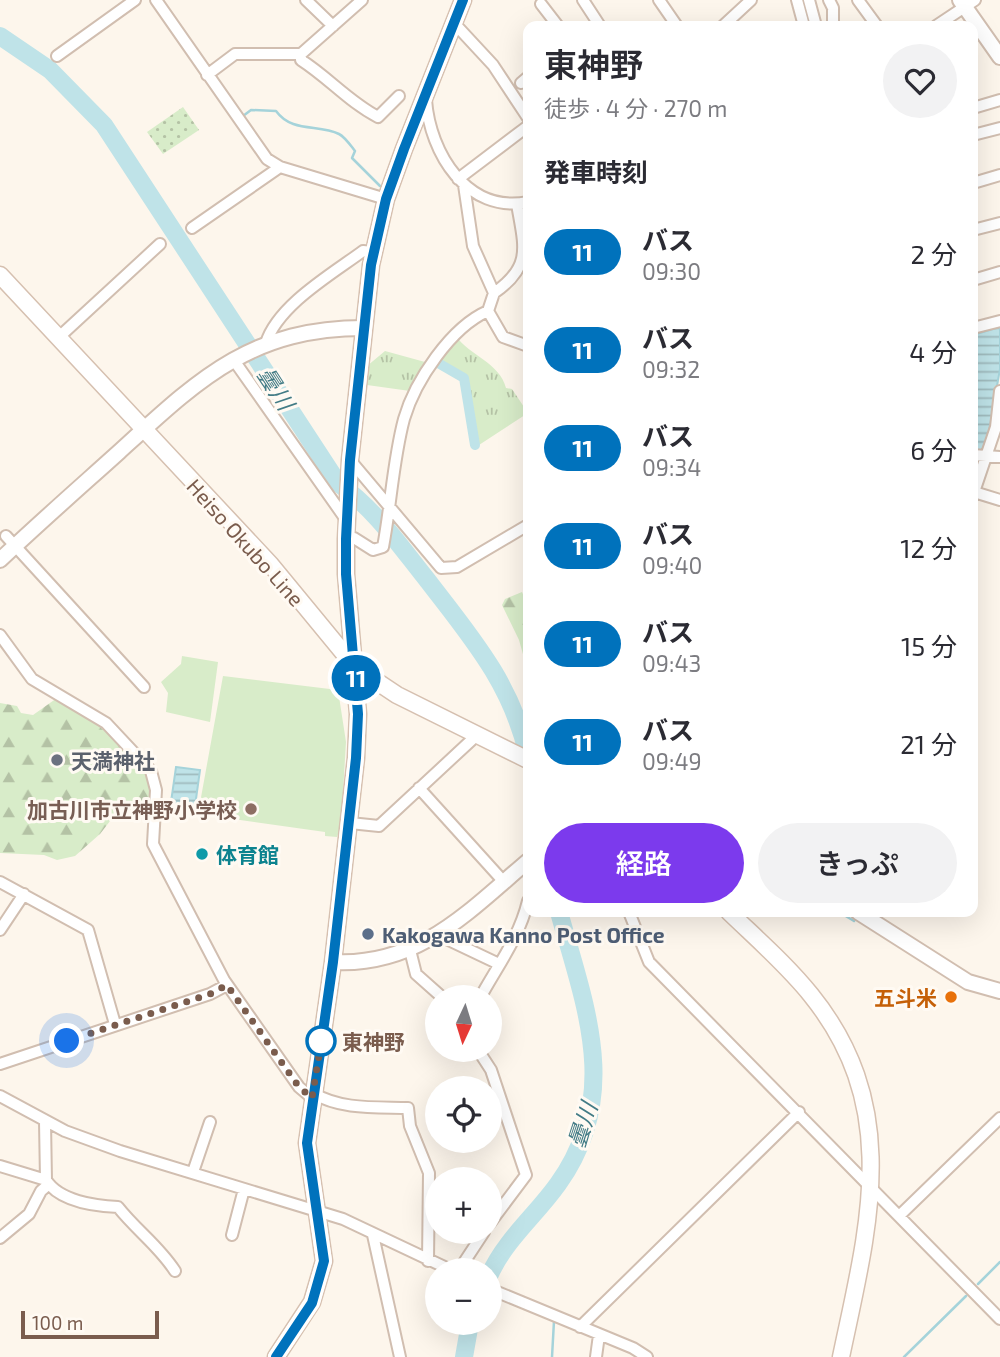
<!DOCTYPE html>
<html lang="ja">
<head>
<meta charset="utf-8">
<style>
	body { margin:0; font-family:"Exo 2","Noto Sans JP",sans-serif; background:#f2f2f3; color:#2b2b33; height:100vh; display:flex; flex-direction:column; font-size:26px; white-space:nowrap }
	* { box-sizing:border-box; margin:0 }
	p { font-size:23px; color:#7c7c81 }
	.icon { flex:none; width:38px; height:38px; fill:none; stroke:currentColor; stroke-width:2; stroke-linecap:round; stroke-linejoin:round }
	.map { position:relative; flex:1; overflow:hidden }
	.panel { position:absolute; left:523px; top:21px; width:455px; height:896px; display:flex; flex-direction:column; background:#fff; border-radius:14px; box-shadow:0 7px 28px #0002 }
	.panel>* { flex:none }
	.badge { padding:0 14px; border-radius:23px; font-size:24px; line-height:46px }
	.needle { width:46px; rotate:184deg }
	.controls { position:absolute; left:425px; top:985px; display:grid; gap:14px }
	.controls a { display:grid; place-items:center; width:77px; height:77px; border-radius:50%; background:#fff; box-shadow:0 7px 28px #0002; font-size:35px }
	.scale { position:absolute; left:21px; bottom:18px; width:138px; box-sizing:border-box; padding-left:7px; border:4px solid #7a5c4d; border-top:0; font-size:19px; line-height:24px; white-space:nowrap; color:#7a5c4d; -webkit-text-stroke:5px #fffaf3; paint-order:stroke }
	.you { position:absolute; width:35px; height:35px; margin:-18px; border:5px solid #fff; border-radius:50%; background:#1a73e8; box-shadow:0 0 0 10px #1a73e833 }
	.map>.badge { position:absolute; translate:-50% -50%; box-shadow:0 0 0 4px #fff }
	h2 { padding:0 21px; font-size:26px; line-height:63px }
	.round { display:grid; place-items:center; flex:none; width:74px; height:74px; border-radius:37px; background:#f2f2f3 }
	.overview { display:flex; align-items:center; justify-content:space-between; height:119px; padding:0 21px }
	h1 { font-size:33px; font-weight:600; line-height:52px }
	.button { display:flex; gap:14px; margin-top:auto; padding:14px 21px }
	.button a { flex:1; height:80px; border-radius:42px; background:#7c3aed; color:#fff; font-size:28px; font-weight:600; line-height:80px; text-align:center }
	.button a+a { background:#f2f2f3; color:#2b2b33 }
	ul { padding:0; list-style:none }
	li { display:flex; align-items:center; gap:21px; height:98px; padding:0 21px }
	li div { flex:1 }
	li b { display:block; font-size:26px }
	li em { font-style:normal }
	li .badge { min-width:77px; font-weight:700; text-align:center }
	.map>svg:first-child { display:block }
	.grass { fill:url(#grass-dots) }
	.forest { fill:url(#forest-firs) }
	.park { fill:url(#park-tufts) }
	.pitch { fill:#d8ecc9 }
	.water { fill:url(#water-rules); stroke:#a5d3da; stroke-width:2 }
	.lines { fill:none; stroke-linecap:round; stroke-linejoin:round }
	.stream { stroke:#a5d3da; stroke-width:2.5 }
	.canal { stroke:#bfe3e8; stroke-width:10 }
	.river { stroke:#bfe3e8; stroke-width:18 }
	.minor-casing { stroke:#d1beb0; stroke-width:14 }
	.tertiary-casing { stroke:#d1beb0; stroke-width:18 }
	.secondary-casing { stroke:#d6c0b0; stroke-width:19 }
	.minor { stroke:#fff; stroke-width:10 }
	.tertiary { stroke:#fff; stroke-width:14 }
	.secondary { stroke:#fff; stroke-width:16 }
	.line-casing { stroke:#fff; stroke-width:16 }
	.line { stroke:#0072bc; stroke-width:10 }
	.walk { stroke:#7a5c4d; stroke-width:7; stroke-dasharray:0 12.6 }
	.worship-dot { fill:#6b7280; stroke:#fffaf3; stroke-width:2.5 }
	.education-dot { fill:#8d6e63; stroke:#fffaf3; stroke-width:2.5 }
	.culture-dot { fill:#0f9aa8; stroke:#fffaf3; stroke-width:2.5 }
	.service-dot { fill:#5c6f8a; stroke:#fffaf3; stroke-width:2.5 }
	.food-dot { fill:#e8710a; stroke:#fffaf3; stroke-width:2.5 }
	.stop-dot { fill:#fff; stroke:#0072bc; stroke-width:3.5 }
	.labels { text-anchor:middle; dominant-baseline:central; stroke-width:6; stroke-linejoin:round; paint-order:stroke }
	.street-label { font-size:21px; fill:#7a5c4d; stroke:#fffaf3 }
	.worship-label { font-size:21px; font-weight:bold; fill:#5b616d; stroke:#fffaf3; text-anchor:start }
	.education-label { font-size:21px; font-weight:bold; fill:#785e54; stroke:#fffaf3; text-anchor:end }
	.culture-label { font-size:21px; font-weight:bold; fill:#0d838f; stroke:#fffaf3; text-anchor:start }
	.service-label { font-size:21px; font-weight:bold; fill:#4e5e75; stroke:#fffaf3; text-anchor:start }
	.food-label { font-size:21px; font-weight:bold; fill:#c56008; stroke:#fffaf3; text-anchor:end }
	.stop-label { font-size:21px; font-weight:bold; fill:#7a5c4d; stroke:#fffaf3; text-anchor:start }
	.water-label { font-size:23px; font-style:italic; fill:#437c86; stroke:#fffaf3 }
</style>
</head>
<body>
<div class="map">
<svg width="1000" height="1357" viewBox="0 0 1000 1357">
	<defs>
		<pattern id="grass-dots" width="8" height="8" patternUnits="userSpaceOnUse" patternTransform="scale(1.75)"><rect width="8" height="8" fill="#d8ecc9"/><path d="M2 2h.1M6 6h.1" fill="none" stroke="#b4c2a5" stroke-width="1.8" stroke-linecap="round"/></pattern>
		<pattern id="forest-firs" width="22" height="20" patternUnits="userSpaceOnUse" patternTransform="scale(1.75)"><rect width="22" height="20" fill="#d8ecc9"/><path d="M5 1l3.5 6h-7zM16 11l3.5 6h-7z" fill="#b4c2a5"/></pattern>
		<pattern id="park-tufts" width="24" height="20" patternUnits="userSpaceOnUse" patternTransform="scale(1.75)"><rect width="24" height="20" fill="#d8ecc9"/><path d="M3 7l-1-3M5 7V3M7 7l1-3M15 17l-1-3M17 17v-4M19 17l1-3" fill="none" stroke="#b4c2a5"/></pattern>
		<pattern id="water-rules" width="6" height="5" patternUnits="userSpaceOnUse" patternTransform="scale(1.75)"><rect width="6" height="5" fill="#bfe3e8"/><path d="M0 2.5h6" fill="none" stroke="#a0bbbe"/></pattern>
	</defs>
	<rect width="100%" height="100%" fill="#fdf6ec"/>
	<path class="grass" d="M183,107l16,23 -36,24 -16,-22z"/>
	<path class="forest" d="M522,592l6,14v66l-9,-32 -17,-35 3,-6z
		M57,698l37,23 58,56v40l-25,-6 -10,1 -17,22 -25,22 -18,4 -13,-5 -44,-2v-150l17,3 4,7 12,2z"/>
	<path class="park" d="M456,336c13,19 44,27 50,52l6,1 16,24 -49,32 -14,-67 -26,-17z
		M385,351l40,11 -15,29 -43,-6v-19z"/>
	<path class="pitch" d="M182,656l36,6 -8,60 -44,-10 2,-19 -7,-11 20,-18z
		M223,676l115,14 8,52 -5,84 -4,11 -12,-1v-4l-127,-18z"/>
	<path class="water" d="M1000,327v42l-14,79 -4,4 -9,-1v-116z
		M176,767l24,3 -5,36 -24,-4z"/>
	<g class="lines">
		<path class="stream" d="M243,116l8,-6 25,1c16,22 42,13 63,23 6,3 12,12 16,17l-3,7 28,28
			M839,912l15,9
			M978,1284l22,-22
			M552,1357l2,-36
			M904,1357l62,-61"/>
		<path class="canal" d="M438,363l26,15 11,67"/>
		<path class="river" d="M0,36l50,34 54,55 234,358c38,27 61,62 90,98 43,56 84,103 100,175
			M490,1274c16,-35 46,-59 68,-90 64,-89 27,-178 1,-272
			M464,1357l6,-34"/>
		<g class="minor-casing">
			<path id="minor" d="M156,0l111,159 13,8 106,32
				M306,0l27,26
				M583,0l17,26
				M659,0l18,26
				M797,0l7,26
				M809,0l7,26
				M829,0l4,8v18
				M858,0l19,26
				M541,4l17,22
				M454,23l39,42 35,53
				M723,26l28,-26
				M936,26l39,-26
				M301,54v6c28,18 48,42 77,57l21,-21
				M57,56l78,-56
				M207,75l28,-21h66l61,-54
				M521,83l7,-6
				M426,100c4,53 41,114 102,102
				M973,108l27,-8
				M973,135l27,-7
				M458,179l70,-53
				M973,183l27,-8
				M192,228l88,-61
				M973,230l27,-7
				M973,280l27,-8
				M494,293c39,-27 30,-47 23,-89
				M488,311l15,26 25,9
				M973,328l27,-7
				M58,338l102,-94
				M266,343c12,-38 66,-69 97,-92l10,1
				M233,359l114,162
				M973,455l27,2
				M350,460l91,108 16,-1 71,-42
				M974,492l26,8
				M973,495l23,-68 4,-36
				M6,536l138,151
				M346,539l8,-1 19,12 10,-3c8,-42 10,-87 21,-128 11,-38 47,-92 84,-108l6,-18 -21,-47 -9,-61
				M0,635l32,44 74,44 45,48 5,19 -3,54 71,136 75,107 13,11
				M419,788l85,94
				M350,823l29,3 98,-91
				M0,882l88,48 27,94
				M629,912l20,50 351,357
				M0,930l24,-36
				M438,935l61,29
				M410,950l6,24 27,24
				M480,998c18,-33 39,-60 48,-97
				M478,1050l13,20 35,105 -36,48
				M0,1064l210,-70 17,-9
				M313,1093c28,17 63,14 95,15l2,18 19,47 -1,88
				M0,1096l65,35 55,20 223,68 108,51
				M45,1122l1,58c13,21 49,26 72,27 18,23 41,39 57,64
				M0,1166l46,14
				M193,1172l17,-50
				M899,1216l101,-98
				M232,1235l12,-46
				M373,1235l27,122
				M0,1238l29,-24 12,-23 8,-7
				M459,1270l25,-38
				M490,1289l143,59 14,9
				M580,1327l219,-215
				M596,1357l3,-22"/>
		</g>
		<g class="tertiary-casing">
			<path id="tertiary" d="M960,0l40,57
				M0,560c39,-37 79,-72 119,-108 79,-72 131,-124 245,-124
				M858,912l110,70 32,9
				M333,962c85,5 136,-51 195,-101"/>
		</g>
		<g class="secondary-casing">
			<path id="secondary" d="M0,275l271,290 84,102 42,28 131,65
				M729,912c28,27 58,53 82,83 92,114 57,233 30,362
				M276,1357l36,-55 12,-41 -17,-118 26,-181 23,-204 2,-44 -12,-140v-35l4,-79 21,-195 15,-66 18,-50 59,-149"/>
		</g>
		<use href="#minor" class="minor"/>
		<use href="#tertiary" class="tertiary"/>
		<use href="#secondary" class="secondary"/>
	</g>
	<g class="lines">
		<g class="line-casing">
			<path id="line" d="M276,1357l36,-54 12,-42 -17,-118 26,-181 23,-204 2,-44 -12,-140v-35l4,-79 21,-195 15,-66 18,-50 59,-149"/>
		</g>
		<use href="#line" class="line"/>
		<path class="walk" d="M67,1041l143,-47 17,-9 72,102 13,11 10,-61 -1,4"/>
	</g>
	<circle class="worship-dot" cx="57" cy="760" r="7"/>
	<circle class="education-dot" cx="251" cy="809" r="7"/>
	<circle class="culture-dot" cx="202" cy="854" r="7"/>
	<circle class="service-dot" cx="368" cy="934" r="7"/>
	<circle class="food-dot" cx="951" cy="997" r="7"/>
	<circle class="stop-dot" cx="321" cy="1041" r="14"/>
	<g class="labels">
		<g class="street-label">
			<text transform="translate(246 542) rotate(48)">Heiso Okubo Line</text>
		</g>
		<g class="worship-label">
			<text x="71" y="760">天満神社</text>
		</g>
		<g class="education-label">
			<text x="237" y="809">加古川市立神野小学校</text>
		</g>
		<g class="culture-label">
			<text x="216" y="854">体育館</text>
		</g>
		<g class="service-label">
			<text x="382" y="934">Kakogawa Kanno Post Office</text>
		</g>
		<g class="food-label">
			<text x="937" y="997">五斗米</text>
		</g>
		<g class="stop-label">
			<text x="342" y="1041">東神野</text>
		</g>
		<g class="water-label">
			<text transform="translate(276 388) rotate(57)">曇川</text>
			<text transform="translate(582 1125) rotate(-72)">曇川</text>
		</g>
	</g>
</svg>
<div class="controls">
<a><svg class="needle" viewBox="-14 -14 28 28"><path d="M0-13l5 13h-10z" fill="#e53935"/><path d="M0 13l5-13h-10z" fill="#7c7c81"/></svg></a>
<a><svg class="icon" aria-label="locate" viewBox="0 0 24 24"><circle cx="12" cy="12" r="6"/><path d="M12 2v4M12 18v4M2 12h4M18 12h4"/></svg></a>
<a>+</a>
<a>−</a>
</div>
<div class="scale">100 m</div>
<div class="you" style="left:67px;top:1041px"></div>
<b class="badge" style="left:356px;top:678px;background:#0072bc;color:#fff">11</b>
<section class="panel">
<div class="overview"><div><h1>東神野</h1><p>徒歩 · 4 分 · 270 m</p></div><a class="round"><svg class="icon" aria-label="heart" viewBox="0 0 24 24"><path d="M12 20l-8-8c-3-5 5-10 8-4 3-6 11-1 8 4z"/></svg></a></div>
<h2>発車時刻</h2>
<ul>
<li><span class="badge" style="background:#0072bc;color:#fff">11</span><div><b>バス</b><p>09:30</p></div><em>2 分</em></li>
<li><span class="badge" style="background:#0072bc;color:#fff">11</span><div><b>バス</b><p>09:32</p></div><em>4 分</em></li>
<li><span class="badge" style="background:#0072bc;color:#fff">11</span><div><b>バス</b><p>09:34</p></div><em>6 分</em></li>
<li><span class="badge" style="background:#0072bc;color:#fff">11</span><div><b>バス</b><p>09:40</p></div><em>12 分</em></li>
<li><span class="badge" style="background:#0072bc;color:#fff">11</span><div><b>バス</b><p>09:43</p></div><em>15 分</em></li>
<li><span class="badge" style="background:#0072bc;color:#fff">11</span><div><b>バス</b><p>09:49</p></div><em>21 分</em></li>
</ul>
<div class="button"><a>経路</a><a>きっぷ</a></div>
</section>
</div>
</body>
</html>
